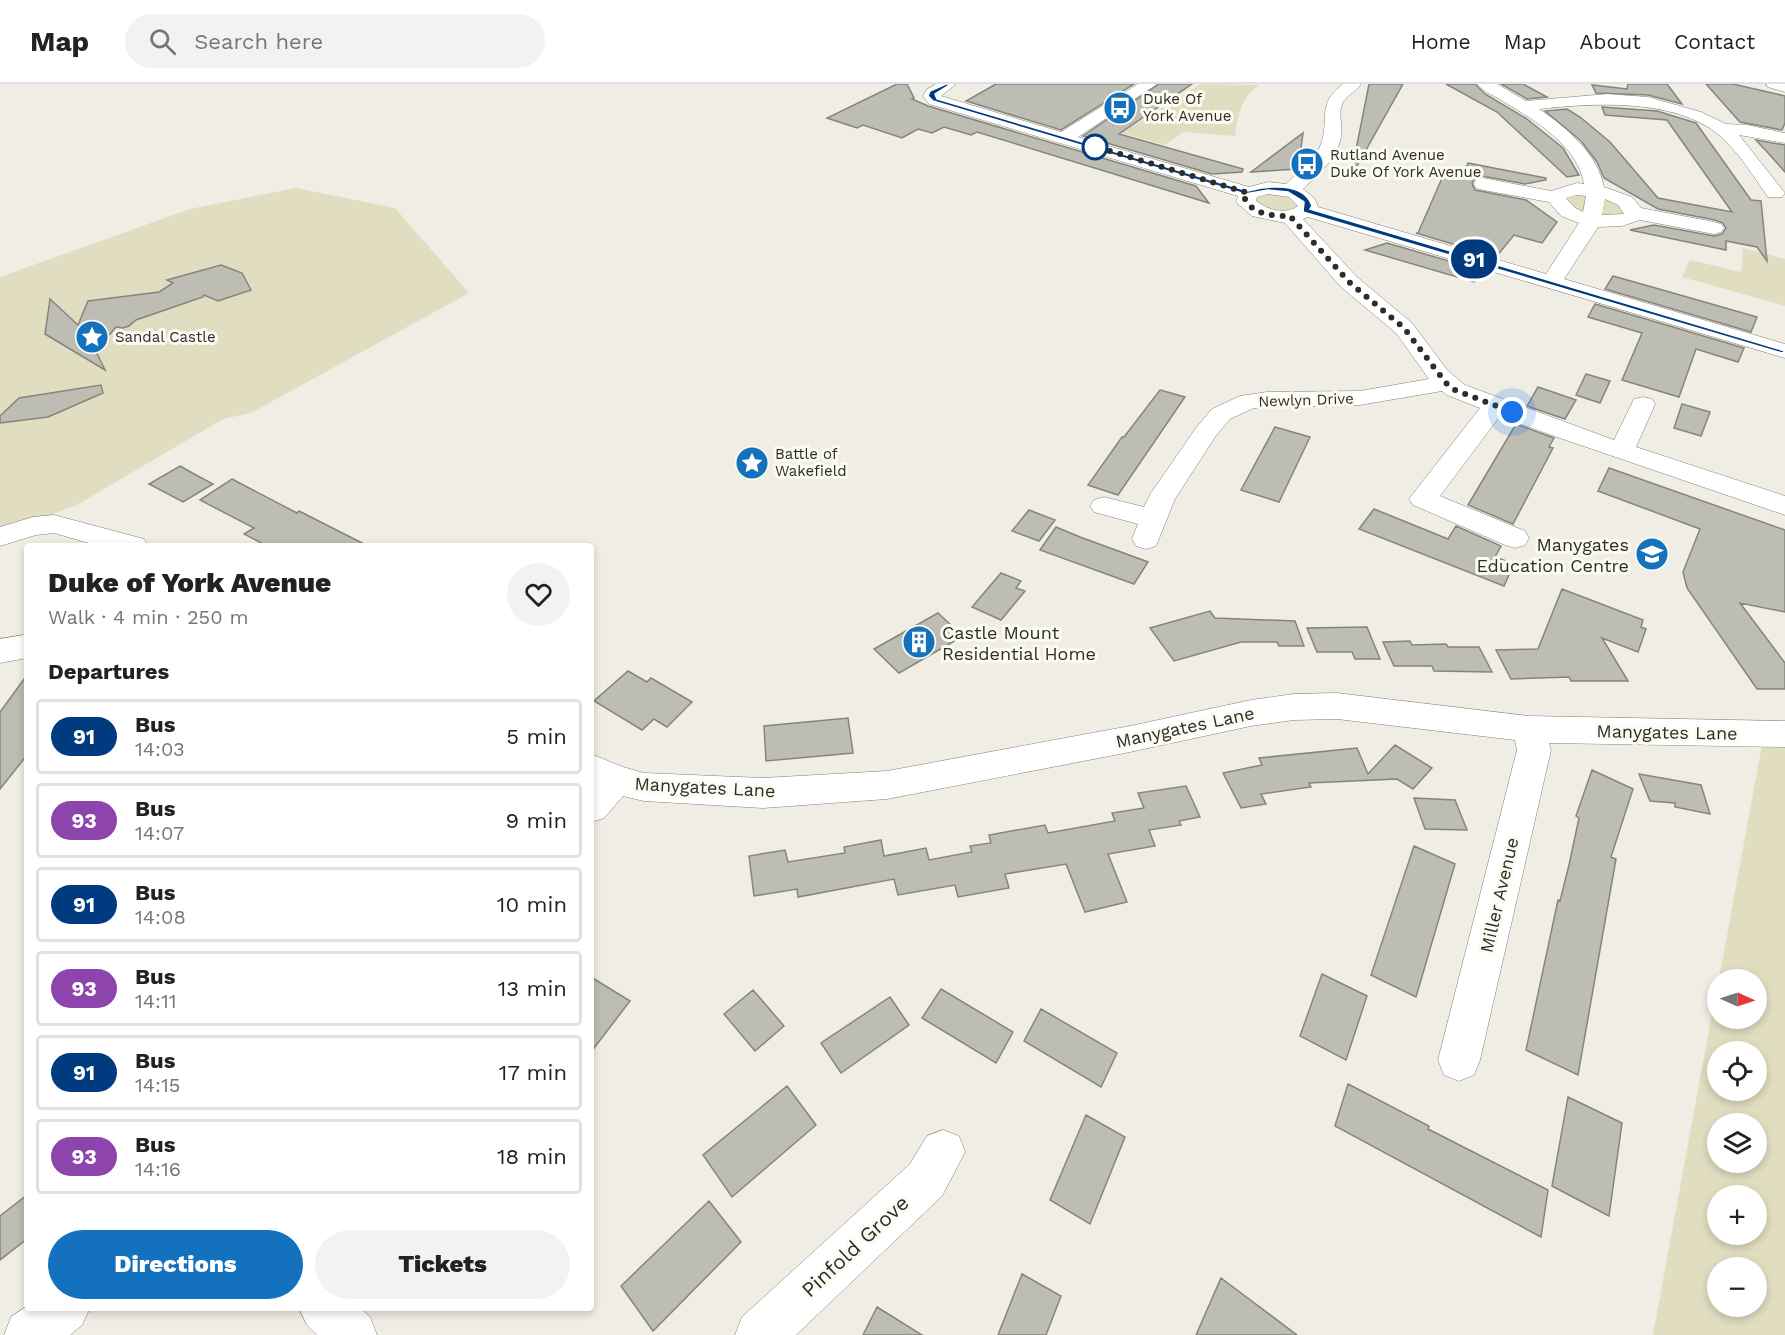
<!DOCTYPE html>
<html lang="en">
<head>
<meta charset="utf-8">
<style>
	body { margin:0; font-family:"Work Sans",sans-serif; background:#f2f2f2; color:#222; height:100vh; display:flex; flex-direction:column; font-size:22px; white-space:nowrap }
	* { box-sizing:border-box; margin:0 }
	p { font-size:20px; color:#767676 }
	.icon { flex:none; width:33px; height:33px; fill:none; stroke:currentColor; stroke-width:2; stroke-linecap:round; stroke-linejoin:round }
	.map { position:relative; flex:1; overflow:hidden }
	.details { position:absolute; left:24px; top:459px; width:570px; height:768px; display:flex; flex-direction:column; background:#fff; border-radius:6px; box-shadow:0 3px 9px #0003 }
	.details>* { flex:none }
	.badge { padding:0 12px; border-radius:20px; font-size:21px; line-height:39px }
	.needle { width:39px; rotate:93deg }
	.tools { position:absolute; left:1707px; top:885px; display:grid; gap:12px }
	.tools a { display:grid; place-items:center; width:60px; height:60px; border-radius:50%; background:#fff; box-shadow:0 3px 9px #0003; font-size:30px }
	.you { position:absolute; width:30px; height:30px; margin:-15px; border:4px solid #fff; border-radius:50%; background:#1a73e8; box-shadow:0 0 0 9px #1a73e833 }
	.map>.badge { position:absolute; translate:-50% -50%; box-shadow:0 0 0 3px #fff }
	h2 { padding:0 24px; font-size:22px; line-height:54px }
	.round { display:grid; place-items:center; flex:none; width:63px; height:63px; border-radius:32px; background:#f2f2f2 }
	.headline { display:flex; align-items:center; justify-content:space-between; height:102px; padding:0 24px }
	h1 { font-size:28px; font-weight:800; line-height:45px }
	.primary-button { display:flex; gap:12px; margin-top:auto; padding:12px 24px }
	.primary-button a { flex:1; height:69px; border-radius:36px; background:#1471bd; color:#fff; font-size:24px; font-weight:800; line-height:69px; text-align:center }
	.primary-button a+a { background:#f2f2f2; color:#222 }
	ul { padding:0; list-style:none }
	li { display:flex; align-items:center; gap:18px; height:75px; margin:0 12px 9px; padding:0 12px; border:3px solid #e0e0e0; border-radius:6px }
	li div { flex:1 }
	li b { display:block; font-size:22px }
	li em { font-style:normal }
	li .badge { min-width:66px; font-weight:700; text-align:center }
	header { display:flex; align-items:center; gap:36px; box-sizing:border-box; height:84px; padding:0 30px; background:#fff; border-bottom:2px solid #e0e0e0 }
	header strong { font-size:28px }
	nav { display:flex; gap:33px; margin-inline-start:auto; font-size:21px }
	.search { width:420px; height:54px; background:#f2f2f2; display:flex; align-items:center; gap:15px; box-sizing:border-box; padding:0 21px; border-radius:33px; color:#767676; font-size:22px }
	.map>svg:first-child { display:block }
	.green { fill:#e1ddc0; fill-rule:evenodd }
	.building { fill:#bebdb4; stroke:#86857d; stroke-width:1.5 }
	.lines { fill:none; stroke-linecap:round; stroke-linejoin:round }
	.minor-casing { stroke:#818078; stroke-width:1 }
	.minor { fill:#fff; fill-rule:evenodd }
	.line { fill:#003b80; stroke:#fff; stroke-width:1.5 }
	.walk { stroke:#2e2d2a; stroke-width:6; stroke-dasharray:0 10.8 }
	.stop-dot { fill:#fff; stroke:#003b80; stroke-width:3 }
	.labels { text-anchor:middle; dominant-baseline:central; stroke-width:6; stroke-linejoin:round; paint-order:stroke }
	.far-poi-label { font-size:15px; fill:#2e2d2a; stroke:#fcfbf1; text-anchor:start }
	.far-street-label { font-size:15px; fill:#2e2d2a; stroke:#fcfbf1 }
	.poi-label { font-size:18px; fill:#2e2d2a; stroke:#fcfbf1; text-anchor:end }
	.street-label { font-size:18px; fill:#2e2d2a; stroke:#fcfbf1 }
	.near-street-label { font-size:21px; fill:#2e2d2a; stroke:#fcfbf1 }
</style>
</head>
<body>
<header>
<strong>Map</strong>
<div class="search"><svg class="icon" aria-label="search" viewBox="0 0 24 24"><circle cx="10" cy="10" r="6"/><path d="M15 15l6 6"/></svg>Search here</div>
<nav><a>Home</a><a>Map</a><a>About</a><a>Contact</a></nav>
</header>
<div class="map">
<svg width="1785" height="1251" viewBox="0 0 1785 1251">
	<rect width="100%" height="100%" fill="#efede4"/>
	<path class="green" d="M1201,0l59,1c-19,11 -22,31 -25,51l-51,-4 -19,13 -66,-18 11,-7 23,6z
		M296,104l99,20 74,85 -218,120 -28,6 -148,87 -75,26v-255l190,-68z
		M1268,104l40,15 -32,13 -31,-20z
		M1560,109l52,2 19,23 -57,-3z
		M1743,164l42,11v47l-103,-29 8,-17 51,12z
		M1764,650h21v601h-132l64,-349 1,32h38v-38l-37,-1zM1718,968h38v38h-38zM1718,1040h38v38h-38zM1718,1112h38v38h-38zM1718,1184h38v38h-38z"/>
	<path class="building" d="M897,0h10l7,14 -2,1 16,7 268,80 13,17 -232,-71 -6,3 -27,-8 -12,6 -14,-4 -16,9 -39,-13 -6,3 -30,-10z
		M996,0h138l-73,46 -95,-29z
		M1159,0h33l-73,50 124,35 -1,3 -30,2 -129,-38z
		M1369,0h34l-46,82 -4,-1z
		M1446,0h29l10,10 42,25 36,29 16,27 -12,2 -70,-65z
		M1501,0h22l24,13 -20,2z
		M1628,0h39l15,20 -34,-9 -52,-2 -4,-8 35,4z
		M1706,0h27l52,12v27l-3,7 -42,-8z
		M1602,23l55,4 39,12 55,77 10,1 6,60 -10,-14 -31,-6v9l-96,-20 24,-5 60,11 8,-2 4,-6 -3,-5 -8,-3 -57,-11 -54,-31 -7,-16 -16,-21 -36,-30 22,-2 13,8 30,25 48,56 74,14 -65,-92 -62,-5z
		M1303,49l-5,36 -47,3z
		M1756,56l29,5v27l-16,-18z
		M1468,79l78,15v2l-21,4 -43,-8 -7,2 -3,5 3,7 51,10 31,22 -15,21 -28,-8 -18,22 -80,-24h2l28,-64 18,3z
		M1387,159l96,28 -9,11 -109,-32z
		M221,181l21,8 9,17 -33,11 -14,-6 -1,2 -67,23 -7,6 -6,2 -7,-1 -6,7 -19,7 14,29 -60,-36 5,-35 28,26 10,-24 71,-9 14,-9 -6,-3z
		M1613,192l46,13 98,28 -6,15 -146,-43z
		M1595,220l149,44 -6,14 -42,-13 -17,48 -57,-17 20,-47 -54,-16z
		M1586,290l24,7 -10,22 -24,-8z
		M101,301l2,8 -55,24 -48,6v-7l19,-18z
		M1538,303l38,13 -11,19 -38,-13z
		M1160,306l25,7 -67,98 -30,-10 34,-48h2z
		M1682,320l28,8 -9,24 -27,-8z
		M1516,340l38,14 -5,9 4,1 -40,76 -45,-19z
		M1275,343l35,10 -31,65 -38,-12z
		M180,382l16,9 17,9 -30,18 -34,-18z
		M1609,384l176,62v82l-45,-9 45,60v26h-28l-70,-101 -4,-16 17,-43 -102,-38z
		M232,395l65,34 2,-2 69,35h-101l-23,-12 10,-6 -54,-28z
		M1374,425l74,30 8,-13 45,20 -6,11 19,7 -10,22 -145,-57z
		M1029,426l26,10 -16,21 -27,-10z
		M1056,443l24,10 68,25 -14,22 -94,-34z
		M1001,489l20,8 -5,7 9,3 -24,29 -29,-13z
		M1562,505l81,31 -2,7 5,2 -8,23 -36,-14 26,43h-57l-2,-4 -58,2 -15,-29 42,-1z
		M1210,527l5,7 80,3 9,25h-25l-2,-4h-36l-67,19 -24,-33z
		M938,529l25,23 -64,37 -25,-24z
		M1367,543l13,32h-25l-3,-7h-35l-10,-24z
		M1410,557l2,4 34,-1 2,3h31l13,25 -58,-1 -2,-5h-38l-11,-24z
		M628,587l19,11 4,-4 41,24 -25,25 -13,-8 -12,11 -48,-29z
		M27,591v80l-27,34v-77z
		M848,634l5,35 -87,8 -2,-35z
		M1395,661l37,23 -19,21 -16,-10 -88,4 2,4 -50,7 5,10 -25,4 -18,-35 39,-8 -3,-7 98,-10 11,26z
		M1592,686l41,19 -22,68 5,2 -38,216 -52,-25 32,-150 2,1 9,-36 10,-47 -3,-2z
		M1639,690l62,11 9,29 -35,-7v-4l-25,-2z
		M1186,702l14,31 -21,4 2,4 -32,5 6,16 -47,8 19,48 -42,10 -19,-48 -61,10 4,14 -51,9 -3,-12 -57,10 -4,-16 -96,18 -1,-8 -43,7 -5,-40 36,-6 3,12 57,-9 -1,-6 37,-7 3,16 42,-8 3,12 43,-8 -2,-6 21,-3 -2,-8 56,-10 3,8 67,-12 -3,-8 32,-5 -6,-15z
		M1414,714l41,2 12,30 -42,-1z
		M1414,762l41,18 -39,133 -45,-22z
		M1322,890l45,22 -21,64 -46,-24z
		M591,893l39,24 -39,51z
		M941,905l72,43 -17,31 -74,-45z
		M753,906l31,36 -29,25 -31,-37z
		M890,913l19,28 -68,48 -20,-30z
		M1041,925l76,44 -16,34 -77,-46z
		M1348,1000l81,42 -1,3 120,61 -7,47 -206,-111z
		M787,1002l29,39 -84,72 -29,-42z
		M1568,1013l54,26 -13,93 -57,-30z
		M1086,1031l39,22 -35,87 -40,-24z
		M27,1111v44l-27,21v-44z
		M709,1117l32,41 -88,89 -32,-45z
		M1022,1190l39,22 -15,39h-48z
		M1221,1194l76,57h-101z
		M877,1223l45,28h-59z"/>
	<g class="lines">
		<g class="minor-casing">
			<path id="minor" d="M936,0h20l-15,12 120,36 77,-48h19l-79,53 171,50 19,-5 18,2c12,-12 29,-23 35,-40 9,-25 -5,-40 22,-60h18c-5,8 -15,11 -19,20 -4,11 1,22 -1,33 -4,22 -23,37 -38,52l12,10 3,8 228,67 33,-51 -18,-7 -12,-14 -66,-12 -7,-2 -2,-4 2,-4 7,-2 68,13 26,-8 7,1c-6,-38 -49,-64 -80,-82 -8,-6 -21,-10 -27,-18h20l29,17 81,-7 41,3 53,15 25,12 21,1 38,8v10l-46,-8 46,58 -3,4h-14c-15,-21 -29,-45 -49,-62 -44,-37 -126,-32 -180,-26 28,19 58,44 65,78l28,10 9,11 73,14 7,2 3,4 -3,4 -7,2 -74,-14 -18,6 -24,1 -34,52 221,65v14l-477,-141 -5,2 54,58 55,46 36,48 17,14 149,55 20,-41 9,-2 9,2 3,5 -19,43 149,49v19l-231,-79 -54,-20 -60,80 85,35 4,7 -4,7 -10,3 -10,-3 -92,-40 -4,-6 71,-91 -33,-13 -5,-4 -82,14 -106,3 -24,11 -15,18 -40,62 -19,47 -10,3 -10,-3 -4,-7 6,-15 -44,-12 -4,-6 4,-6 10,-3 40,10 7,-14 45,-65 16,-19 28,-13 27,-4 93,-1 69,-12 -33,-46 -55,-46 -56,-64 -33,-7 -16,-14 2,-6 -309,-92 -6,-8 3,-6zM1268,110l21,3 9,9c-13,9 -30,4 -42,-5l1,-4zM1577,111l9,1 -3,16 -8,-4 -9,-10zM1605,115l13,6 6,9 -22,1z
				M1766,0h19v8l-17,-5z
				M54,431l90,24 4,7h-49l-45,-13 -18,2 -36,11v-19l33,-10z
				M24,551l3,1v22l-27,5v-24z
				M1337,609l192,23 256,5v26l-236,-4 2,7 -71,310 -6,15 -15,6 -15,-6 -6,-15 79,-310 -2,-10 -178,-21 -43,1 -43,6 -121,26 -243,47 -124,9 -119,-7 -21,-5 -19,22 -13,4v-68l32,13 21,6 119,5 124,-7 243,-45 121,-26 43,-6z
				M943,1046l16,6 6,16 -23,44 -146,139h-61l7,-18 168,-153 17,-28z
				M27,1222v2h63l-8,17 -12,10h-66l7,-18z
				M299,1224h61l10,9 7,18h-60l-10,-10z"/>
		</g>
		<use href="#minor" class="minor"/>
	</g>
	<path class="line" d="M946,0h5l-16,10 2,5 311,92c18,-5 56,-10 64,15l-2,3 475,142 -3,2 -479,-141 1,-10 -16,-10 -20,-2 -23,4 -312,-93 -5,-5 2,-5z"/>
	<g class="lines">
		<path class="walk" d="M1095,63l-8,-3 161,49 -3,6c8,16 29,17 45,17l59,66 55,46 42,55 9,7 57,22"/>
	</g>
	<defs>
		<g id="bus-disc" transform="scale(1.725)"><circle r="9.5" fill="#1471bd" stroke="#fcfbf1"/><path d="M-5-6H5V4H4V6H2V4H-2V6H-4V4H-5ZM-3.5-4V0h7V-4ZM-3.5 1.2v1.5H-2V1.2ZM2 1.2v1.5H3.5V1.2Z" fill="#fff"/></g>
		<g id="sight-disc" transform="scale(1.725)"><circle r="9.5" fill="#1471bd" stroke="#fcfbf1"/><path d="M0-6L1.8-2.2L6-1.7L2.9 1.2L3.7 5.4L0 3.3L-3.7 5.4L-2.9 1.2L-6-1.7L-1.8-2.2Z" fill="#fff"/></g>
		<g id="university-disc" transform="scale(1.725)"><circle r="9.5" fill="#1471bd" stroke="#fcfbf1"/><path d="M0-5L7-2L0 1L-7-2ZM-4 1L0 2.5L4 1V4Q0 6-4 4Z" fill="#fff"/></g>
		<g id="building-disc" transform="scale(1.725)"><circle r="9.5" fill="#1471bd" stroke="#fcfbf1"/><path d="M-4-6H4V6H1V3H-1V6H-4ZM-2.5-4.3h1.7v1.8h-1.7ZM.8-4.3h1.7v1.8H.8ZM-2.5-1h1.7V.8h-1.7ZM.8-1h1.7V.8H.8Z" fill="#fff"/></g>
	</defs>
	<g fill-rule="evenodd">
		<use href="#bus-disc" x="1120" y="24"/>
		<use href="#bus-disc" x="1307" y="80"/>
		<use href="#sight-disc" x="92" y="253"/>
		<use href="#sight-disc" x="752" y="379"/>
		<use href="#university-disc" x="1652" y="470"/>
		<use href="#building-disc" x="919" y="558"/>
	</g>
	<circle class="stop-dot" cx="1095" cy="63" r="12"/>
	<g class="labels">
		<g class="far-poi-label">
			<text x="1143" y="15">Duke Of<tspan x="1143" dy="17">York Avenue</tspan></text>
			<text x="1330" y="71">Rutland Avenue<tspan x="1330" dy="17">Duke Of York Avenue</tspan></text>
			<text x="115" y="253">Sandal Castle</text>
			<text x="775" y="370">Battle of<tspan x="775" dy="17">Wakefield</tspan></text>
		</g>
		<g class="far-street-label">
			<text transform="translate(1306 316) rotate(-2)">Newlyn Drive</text>
		</g>
		<g class="poi-label">
			<text x="1629" y="460">Manygates<tspan x="1629" dy="21">Education Centre</tspan></text>
			<text x="942" y="548" text-anchor="start">Castle Mount<tspan x="942" dy="21">Residential Home</tspan></text>
		</g>
		<g class="street-label">
			<text transform="translate(1185 643) rotate(-12)">Manygates Lane</text>
			<text transform="translate(1667 648) rotate(1)">Manygates Lane</text>
			<text transform="translate(705 703) rotate(3)">Manygates Lane</text>
			<text transform="translate(1499 811) rotate(-77)">Miller Avenue</text>
		</g>
		<g class="near-street-label">
			<text transform="translate(855 1162) rotate(-43)">Pinfold Grove</text>
		</g>
	</g>
</svg>
<div class="tools">
<a><svg class="needle" viewBox="-14 -14 28 28"><path d="M0-13l5 13h-10z" fill="#e53935"/><path d="M0 13l5-13h-10z" fill="#767676"/></svg></a>
<a><svg class="icon" aria-label="locate" viewBox="0 0 24 24"><circle cx="12" cy="12" r="6"/><path d="M12 2v4M12 18v4M2 12h4M18 12h4"/></svg></a>
<a><svg class="icon" aria-label="layers" viewBox="0 0 24 24"><path d="M12 4l9 5-9 5-9-5zM3 14l9 5 9-5"/></svg></a>
<a>+</a>
<a>−</a>
</div>
<div class="you" style="left:1512px;top:328px"></div>
<b class="badge" style="left:1474px;top:175px;background:#003b80;color:#fff">91</b>
<section class="details">
<div class="headline"><div><h1>Duke of York Avenue</h1><p>Walk · 4 min · 250 m</p></div><a class="round"><svg class="icon" aria-label="heart" viewBox="0 0 24 24"><path d="M12 20l-8-8c-3-5 5-10 8-4 3-6 11-1 8 4z"/></svg></a></div>
<h2>Departures</h2>
<ul>
<li><span class="badge" style="background:#003b80;color:#fff">91</span><div><b>Bus</b><p>14:03</p></div><em>5 min</em></li>
<li><span class="badge" style="background:#8e44ad;color:#fff">93</span><div><b>Bus</b><p>14:07</p></div><em>9 min</em></li>
<li><span class="badge" style="background:#003b80;color:#fff">91</span><div><b>Bus</b><p>14:08</p></div><em>10 min</em></li>
<li><span class="badge" style="background:#8e44ad;color:#fff">93</span><div><b>Bus</b><p>14:11</p></div><em>13 min</em></li>
<li><span class="badge" style="background:#003b80;color:#fff">91</span><div><b>Bus</b><p>14:15</p></div><em>17 min</em></li>
<li><span class="badge" style="background:#8e44ad;color:#fff">93</span><div><b>Bus</b><p>14:16</p></div><em>18 min</em></li>
</ul>
<div class="primary-button"><a>Directions</a><a>Tickets</a></div>
</section>
</div>
</body>
</html>
